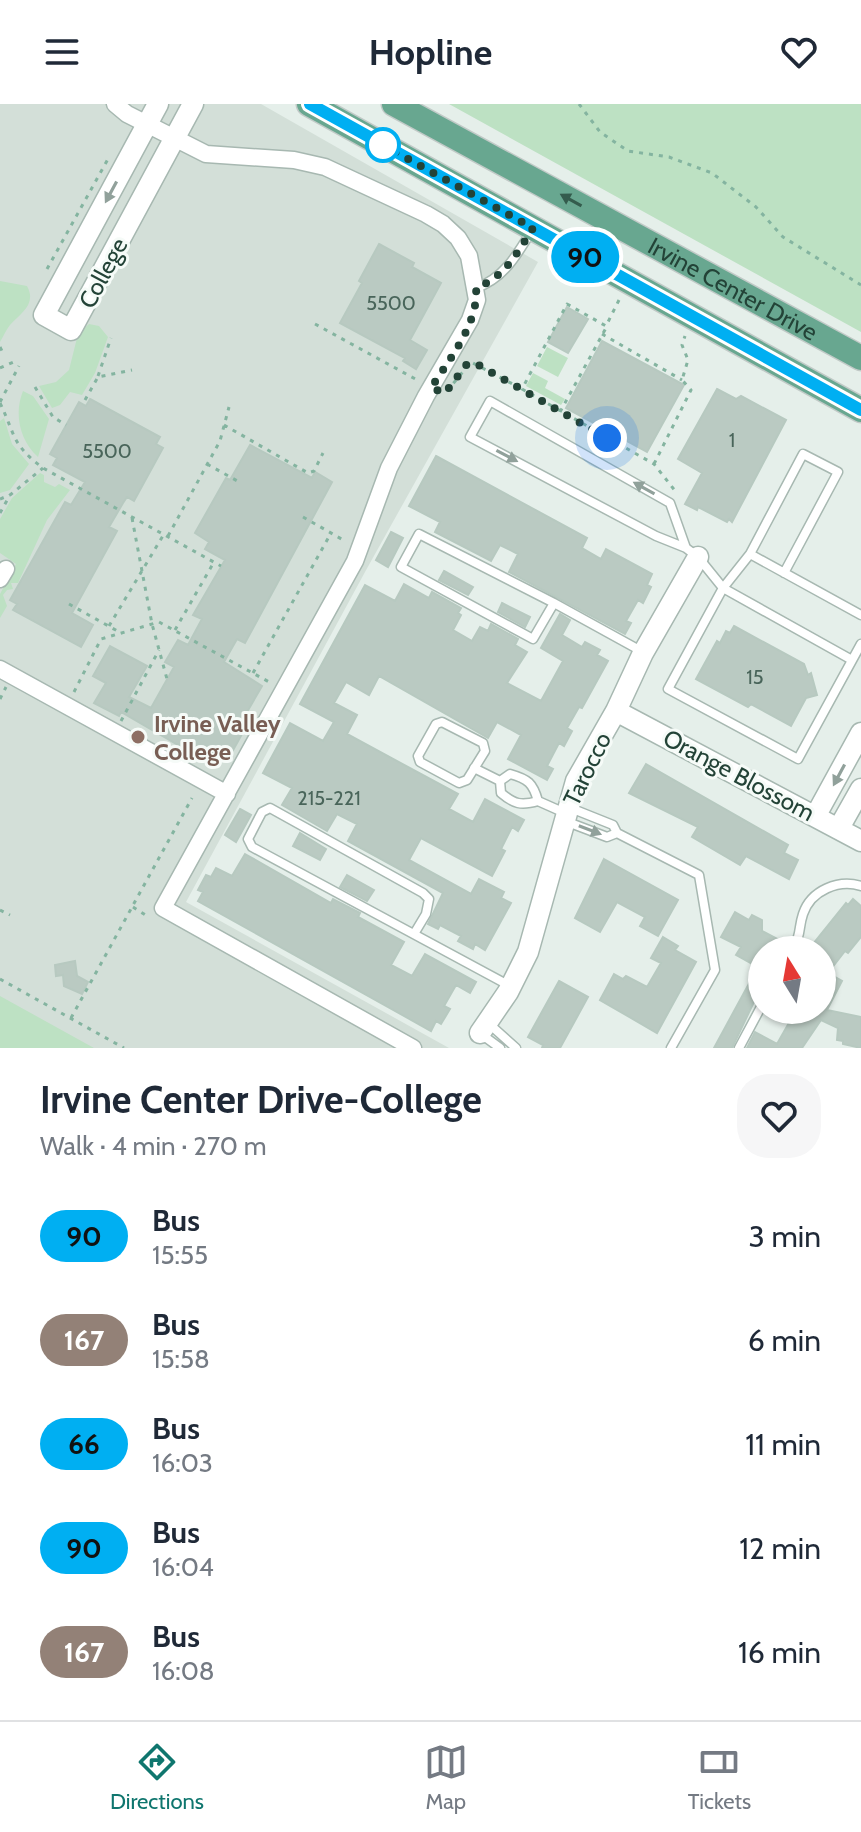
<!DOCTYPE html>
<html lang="en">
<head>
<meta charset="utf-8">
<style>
	body { margin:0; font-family:Cabin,sans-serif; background:#f6f6f7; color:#1f2937; height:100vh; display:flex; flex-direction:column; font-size:30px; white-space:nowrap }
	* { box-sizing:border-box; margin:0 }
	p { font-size:26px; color:#747a83 }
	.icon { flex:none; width:44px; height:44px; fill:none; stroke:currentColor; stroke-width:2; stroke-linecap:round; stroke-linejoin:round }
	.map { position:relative; height:944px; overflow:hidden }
	.side { display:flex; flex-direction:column; background:#fff; flex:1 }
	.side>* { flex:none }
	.badge { padding:0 16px; border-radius:26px; font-size:28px; line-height:52px }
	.needle { width:52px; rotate:349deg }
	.tools { position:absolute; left:748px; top:832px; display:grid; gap:16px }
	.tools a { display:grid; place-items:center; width:88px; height:88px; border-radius:50%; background:#fff; box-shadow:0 2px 6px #0004; font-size:40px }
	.you { position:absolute; width:40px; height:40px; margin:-20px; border:6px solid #fff; border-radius:50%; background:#1a73e8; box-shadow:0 0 0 12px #1a73e833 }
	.map>.badge { position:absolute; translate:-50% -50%; box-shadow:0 0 0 4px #fff }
	.round { display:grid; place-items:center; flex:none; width:84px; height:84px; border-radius:32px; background:#f6f6f7 }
	.head { display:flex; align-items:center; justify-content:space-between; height:136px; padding:0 40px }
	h1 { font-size:38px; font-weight:700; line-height:60px }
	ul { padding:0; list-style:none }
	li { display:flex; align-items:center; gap:24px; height:104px; padding:0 40px }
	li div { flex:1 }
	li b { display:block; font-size:30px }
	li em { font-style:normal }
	li .badge { min-width:88px; font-weight:700; text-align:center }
	header { display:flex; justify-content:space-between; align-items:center; height:104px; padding:0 40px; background:#fff; font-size:36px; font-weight:700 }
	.dock { display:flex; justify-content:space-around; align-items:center; height:112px; border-top:2px solid #e0e1e3; background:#fff; font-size:22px; color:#747a83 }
	.dock a { display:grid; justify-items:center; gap:4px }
	.dock .on { color:#0f766e }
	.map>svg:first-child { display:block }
	.built { fill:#d3dfd8 }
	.green { fill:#bde1c3 }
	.building { fill:#bacac2; stroke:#b7c9c0; stroke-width:2 }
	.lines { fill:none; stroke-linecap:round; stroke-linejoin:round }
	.service-casing { stroke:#a7b8b1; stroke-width:11 }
	.minor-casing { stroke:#a7b8b1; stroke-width:19 }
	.tertiary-casing { stroke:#a7b8b1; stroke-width:23 }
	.primary-casing { stroke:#c1cac7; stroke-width:27 }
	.path { stroke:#84b4a0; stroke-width:3; stroke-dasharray:4 6; stroke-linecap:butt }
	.service { stroke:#fff; stroke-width:8 }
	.minor { stroke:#fff; stroke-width:16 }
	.tertiary { stroke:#fff; stroke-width:20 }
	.primary { stroke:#68a790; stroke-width:24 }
	.oneway { fill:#91a19b }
	.oneway2 { fill:#345c4d }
	.line-casing { stroke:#fff; stroke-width:18 }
	.line { stroke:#00aff2; stroke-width:12 }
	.walk { stroke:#234337; stroke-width:8; stroke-dasharray:0 14.4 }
	.stop-dot { fill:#fff; stroke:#00aff2; stroke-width:4 }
	.education-dot { fill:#8d6e63; stroke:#f6fbf8; stroke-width:3 }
	.labels { text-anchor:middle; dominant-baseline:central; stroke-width:6; stroke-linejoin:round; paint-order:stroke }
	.number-label { font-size:20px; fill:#49655a }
	.street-label { font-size:24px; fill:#234337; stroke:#f6fbf8 }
	.education-label { font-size:24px; font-weight:bold; fill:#785e54; stroke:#f6fbf8; text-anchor:start }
</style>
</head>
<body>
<header><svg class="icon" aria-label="menu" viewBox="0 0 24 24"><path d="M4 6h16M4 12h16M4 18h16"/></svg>Hopline<svg class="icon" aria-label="heart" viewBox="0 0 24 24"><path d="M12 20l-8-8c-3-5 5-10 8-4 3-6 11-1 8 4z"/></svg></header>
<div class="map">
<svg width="861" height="944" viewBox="0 0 861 944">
	<rect width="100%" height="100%" fill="#e5efea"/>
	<path class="built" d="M0,0h261l277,158 -173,310 -179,330 263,146h-449z"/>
	<path class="green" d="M449,0h412v228z
		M0,177l27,5c10,18 -6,27 -17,39 -4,5 -7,12 -10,17z
		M89,220l10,2 9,11 -13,36 -13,22 -12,-3 -10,13 -8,3 -13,-22 17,-4 13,-12 9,-36z
		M547,243l21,11 -10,19 -21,-11z
		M533,269l15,8 -3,7 20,11 -4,6 -35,-19z
		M23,287l10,5 16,23 -11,38c-19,-17 -24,-44 -15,-66z
		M4,314l8,26 17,20 -19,26 -10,3v-72z
		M40,369l4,2v7l11,5 4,-3 11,6 -23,30 -29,63h-7l2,6 -6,1 -4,5 4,11 -7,12v-24l16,-30 -16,-11v-34l12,-21z
		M0,892l94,52h-94z"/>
	<path class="building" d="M379,140l35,19 -2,4 29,16 -31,57 17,10 -11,19 -13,-8 2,-3 -65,-35 22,-40 -3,-2z
		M567,203l21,12 -20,34 -20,-11z
		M602,237l82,44 -37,67 -81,-44z
		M717,285l19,10 5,-3 45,24 -54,102 -3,-3 -2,3 -29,-15 -1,3 -12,-6 17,-31 -24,-14z
		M90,295l70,38 -4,7 7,4 -29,53 -7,-4 -4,6 -14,24 8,4 -45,82 21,12 -12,22 -68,-37 4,-6 -7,-4 55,-98 6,3 14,-23 -32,-17 4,-7 -7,-4 29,-52 7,4z
		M250,341l62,33 3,-6 17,10 -87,161 -8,-4 -13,23 38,24 -26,45 6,3 -11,20 -6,-3 -9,16 -95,-55 -2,4 -25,-13 12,-20 -13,-7 17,-30 37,20 -18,31 22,11 23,-41 -9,-5 13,-22 10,5 14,-26 -9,-4 32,-55 -20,-11 4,-7 -14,-9 31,-55 4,2z
		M436,352l151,82 -5,10 19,11 5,-10 46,25 -5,11 4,2 -8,16 -5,-3 -12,21 5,2 -6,11 -116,-62 9,-18 -18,-9 -9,16 -56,-29 5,-10 -31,-16z
		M391,428l12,6 -15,29 -12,-7z
		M444,467l29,16 -5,8 -29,-15z
		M404,480l25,14 3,-6 29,16 -3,5 3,2 -8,15 19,11 8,-14 8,4 3,-7 27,15 -3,6 12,7 -20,31 34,18 22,-40 -22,-13 19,-34 10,6 -8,15 20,12 3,-5 15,8 -3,5 11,6 -26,47 -3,-1 -12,21 5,3 -8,15 -5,-3 -12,23 6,3 -6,11 -39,-21 13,-24 -24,-13 -9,16 -109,-62 -10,19 -23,-13 -12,21 23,12 -10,19 111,60 -9,15 24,13 12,-23 39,21 -6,11 -6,-4 -11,22 4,2 -13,25 -71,-38 -12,22 62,34 8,-15 25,13 -3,6 10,5 -26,47 -10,-6 -2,5 -15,-8 3,-5 -21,-11 -2,4 -10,-5 15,-31 -95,-52 9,-17 -20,-10 -10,17 -45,-26 10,-17 -29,-15 27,-50 33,18 11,-19 -34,-18 65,-119 30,16z
		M502,499l28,14 -5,10 -27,-15z
		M734,522l70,38 4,11 3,-2 6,22 -11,3 -15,28 -40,-22 -3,3 -52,-28 21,-38 3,2 6,-12 4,2z
		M646,660l142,81 -4,8 14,7 -9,19 -43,-23 -6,9 -48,-28 6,-10 -69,-34z
		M240,705l11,6 -15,27 -11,-7z
		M300,729l26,16 -6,11 -27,-14z
		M245,750l86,49 2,-4 27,14 -2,4 46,25 -13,23 21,11 13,-22 51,28 -6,11 -14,-8 -12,21 6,3 -9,15 -5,-3 -5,10 -233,-130 5,-9 -5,-2 8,-15 5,2 5,-9 16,8z
		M604,755l74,41 -20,36 -18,-10 5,-9 -28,-15 -17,30 -25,-14z
		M347,771l27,15 -7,11 -27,-14z
		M853,795l8,7v31l-13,16 -3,-2 -17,22 14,8 -15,29 34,7v31l-18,-4v-3l-6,-1 1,-12 -17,-8 -19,28h-55l8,-16 22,12 13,-23 -22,-11h54v-60l-9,-6 33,-41 2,2z
		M735,808l14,8 3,-5 10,5v11l25,13 -2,6h-23v35l-30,63h-18l44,-81 -22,-12 5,-8 -20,-10z
		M663,833l15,9 -3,4 21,12 -39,71 -57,-33 14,-26 9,5 3,-3 21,11 14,-24 -10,-5z
		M75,857l2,15 11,6 -6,12 -18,-8 -1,-11 -7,1 -1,-11z
		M559,877l29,16 -28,51h-18l1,-3 -15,-8z"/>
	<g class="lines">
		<g class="service-casing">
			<path id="service" d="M476,184c28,-10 41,-33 56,-58
				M686,444l-16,-45 -180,-102 -20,36 186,99 30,12 12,9 25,31 129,72
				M750,450l53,-100 35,18 -54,101
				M554,499l-21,36 -132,-72 18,-33 135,69 89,49
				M861,511l-111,-61 -27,34 -55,101 130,70 63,-115
				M442,618l41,21 2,8 -18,29 -8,3 -39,-21 -2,-6 18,-32z
				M474,664l26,13
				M500,677l1,12c13,11 20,13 37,8l27,12
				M500,677l10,-7c18,5 23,9 28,27
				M568,703l45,18 4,8 82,42 16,95 -44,78
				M565,717l42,16 10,-4
				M414,830l12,-20 3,-15 -6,-6 -153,-85 -8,4 -14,27 4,8 258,139
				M792,846c10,-17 6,-21 11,-36 8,-24 36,-35 58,-28
				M487,918l29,26
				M481,930l19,14
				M739,944l23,-43"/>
		</g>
		<g class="minor-casing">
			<path id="minor" d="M115,0l12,10 79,40 88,6 31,7 101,47 17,10 15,14 11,18 8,44 -7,20 -44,76 -37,72 -34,93 -192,347 250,140
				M0,475l6,-10
				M0,565l227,125"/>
		</g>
		<g class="tertiary-casing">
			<path id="tertiary" d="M158,0l-114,211 27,15 122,-226
				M616,607l245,130
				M816,711l45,-82
				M839,724l22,-39
				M480,929l28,-41 20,-40 48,-171 40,-70 27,-58 55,-96"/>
		</g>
		<g class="primary-casing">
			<g id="primary">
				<path d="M309,0l552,306"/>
				<path id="s1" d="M394,0l467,254"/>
			</g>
		</g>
		<path class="path" d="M579,0l21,28 28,19 41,6 43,16 44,34 27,30 78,48
			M47,165l61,-110
			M619,196l-13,26 -39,-22 -45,85 132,75 22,28
			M315,220l104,57
			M602,230l80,46
			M0,243l2,4
			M0,264l16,-7
			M98,272l13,-38
			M35,283l18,30 13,8
			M447,287l24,-29 51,27
			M85,296l13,-23 34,-7
			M0,298l19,-36
			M0,299c16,33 11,41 43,65l178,98
			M560,308l46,-84
			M224,321l84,48 6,-2 9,-18
			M207,360l34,19
			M654,360l37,-74 -9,-10 6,-20 -6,-15 3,-9
			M0,395l10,-4
			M0,409l10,-18 33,-27
			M303,413l42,24
			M132,414l20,106 15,55
			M168,432l52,-95 9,-34
			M69,500l52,29
			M109,522l55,-92
			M175,526l39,-68
			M253,569l78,-140
			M74,588l27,-53 58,-17 112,61
			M0,595l6,-12
			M121,617l38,-71
			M133,803l14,9
			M0,806l10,5
			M0,875l124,69
			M71,914l121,-220"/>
		<use href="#service" class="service"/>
		<use href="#minor" class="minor"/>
		<use href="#tertiary" class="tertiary"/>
		<use href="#primary" class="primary"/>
	</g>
	<defs><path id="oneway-solid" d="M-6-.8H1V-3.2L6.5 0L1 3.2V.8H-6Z" transform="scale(2)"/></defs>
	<g class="oneway">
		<use href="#oneway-solid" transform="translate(111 88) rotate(118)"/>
		<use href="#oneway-solid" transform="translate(507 352) rotate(28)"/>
		<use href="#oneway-solid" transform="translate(644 384) rotate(-151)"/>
		<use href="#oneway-solid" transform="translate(839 671) rotate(118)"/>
		<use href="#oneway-solid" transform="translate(590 726) rotate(21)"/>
	</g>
	<use class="oneway2" href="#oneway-solid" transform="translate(571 96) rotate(-151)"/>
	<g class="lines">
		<g class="line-casing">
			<path id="line" d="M310,0l551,306"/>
		</g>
		<use href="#line" class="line"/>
		<path class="walk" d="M383,41l150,83c-16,25 -28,49 -57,60 3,35 -27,72 -45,100l14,5 22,-29 8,-1 132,75"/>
	</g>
	<circle class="stop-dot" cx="383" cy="41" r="16"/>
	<circle class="education-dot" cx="138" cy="633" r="8"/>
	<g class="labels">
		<g class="number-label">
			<text x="391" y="199">5500</text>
			<text x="732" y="336">1</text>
			<text x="107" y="347">5500</text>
			<text x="755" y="573">15</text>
			<text x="329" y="694">215-221</text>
		</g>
		<g class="street-label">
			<text transform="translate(103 169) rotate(-62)">College</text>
			<text stroke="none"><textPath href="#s1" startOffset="386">Irvine Center Drive</textPath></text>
			<text transform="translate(587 665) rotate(-64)">Tarocco</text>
			<text transform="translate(739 671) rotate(28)">Orange Blossom</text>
		</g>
		<g class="education-label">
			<text x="154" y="619">Irvine Valley<tspan x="154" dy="28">College</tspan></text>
		</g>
	</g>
</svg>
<div class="tools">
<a><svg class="needle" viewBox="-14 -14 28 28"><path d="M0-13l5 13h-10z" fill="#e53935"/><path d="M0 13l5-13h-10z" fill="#747a83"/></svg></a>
</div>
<div class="you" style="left:607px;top:334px"></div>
<b class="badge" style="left:585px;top:153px;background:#00aff2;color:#111">90</b>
</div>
<section class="side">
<div class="head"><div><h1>Irvine Center Drive-College</h1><p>Walk · 4 min · 270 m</p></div><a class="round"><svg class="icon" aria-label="heart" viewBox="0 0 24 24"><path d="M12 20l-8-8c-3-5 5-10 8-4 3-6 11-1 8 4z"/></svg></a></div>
<ul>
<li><span class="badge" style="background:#00aff2;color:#111">90</span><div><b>Bus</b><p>15:55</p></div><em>3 min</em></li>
<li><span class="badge" style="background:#938177;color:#fff">167</span><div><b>Bus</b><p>15:58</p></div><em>6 min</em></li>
<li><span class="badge" style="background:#00aff2;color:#111">66</span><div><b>Bus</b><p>16:03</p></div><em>11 min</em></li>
<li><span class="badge" style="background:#00aff2;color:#111">90</span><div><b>Bus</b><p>16:04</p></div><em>12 min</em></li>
<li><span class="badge" style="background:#938177;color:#fff">167</span><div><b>Bus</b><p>16:08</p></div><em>16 min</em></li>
</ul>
</section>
<nav class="dock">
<a class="on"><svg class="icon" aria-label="directions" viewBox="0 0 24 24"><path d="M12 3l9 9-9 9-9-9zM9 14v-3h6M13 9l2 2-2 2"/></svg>Directions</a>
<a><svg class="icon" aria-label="map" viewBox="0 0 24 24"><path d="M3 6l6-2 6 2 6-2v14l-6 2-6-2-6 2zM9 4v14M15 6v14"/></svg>Map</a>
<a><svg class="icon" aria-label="tickets" viewBox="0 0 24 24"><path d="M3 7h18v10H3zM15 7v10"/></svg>Tickets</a>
</nav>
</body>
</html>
